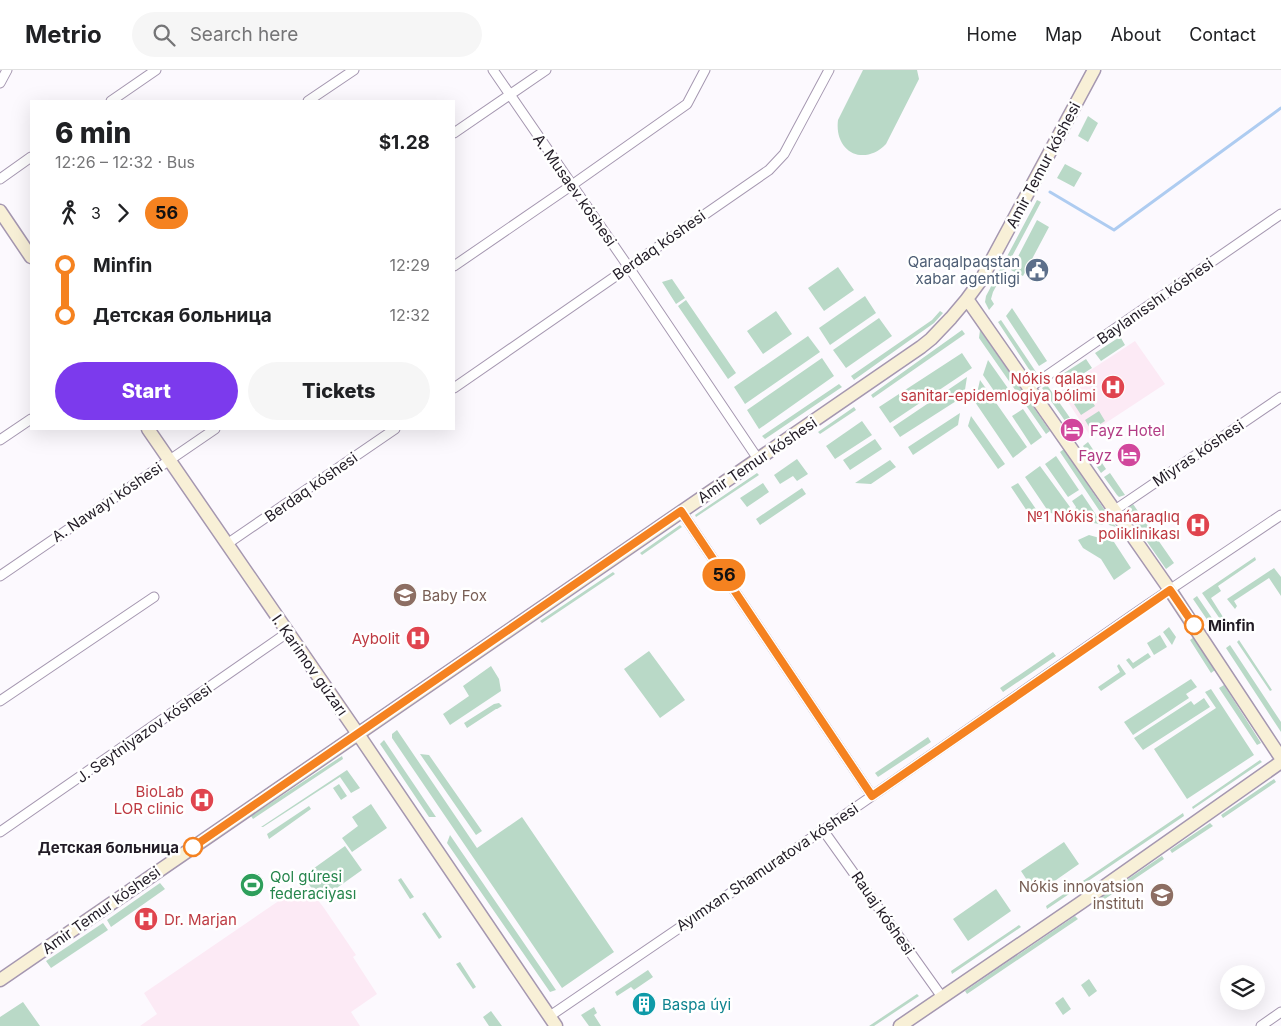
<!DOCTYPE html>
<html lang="en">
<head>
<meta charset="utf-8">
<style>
	body { margin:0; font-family:Inter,sans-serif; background:#f6f6f6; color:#202124; height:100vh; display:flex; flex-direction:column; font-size:19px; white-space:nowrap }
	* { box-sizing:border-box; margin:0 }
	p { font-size:16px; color:#757577 }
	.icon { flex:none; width:28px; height:28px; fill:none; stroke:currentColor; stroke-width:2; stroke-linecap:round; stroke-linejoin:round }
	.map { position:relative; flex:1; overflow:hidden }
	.details { position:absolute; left:30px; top:30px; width:425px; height:330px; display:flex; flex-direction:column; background:#fff; border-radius:0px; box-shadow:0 5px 20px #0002 }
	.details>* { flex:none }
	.badge { padding:0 10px; border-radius:16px; font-size:18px; line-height:32px }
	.buttons { position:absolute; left:1220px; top:895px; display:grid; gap:10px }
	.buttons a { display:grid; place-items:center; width:45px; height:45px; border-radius:50%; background:#fff; box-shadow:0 5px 20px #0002; font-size:25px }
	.map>.badge { position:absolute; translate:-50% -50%; box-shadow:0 0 0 2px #fff }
	.legs { display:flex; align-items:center; gap:8px; height:55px; padding:0 25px; font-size:16px }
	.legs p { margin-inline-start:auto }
	.overview { display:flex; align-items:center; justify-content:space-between; height:85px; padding:0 25px }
	h1 { font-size:28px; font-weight:800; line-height:38px }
	.primary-button { display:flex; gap:10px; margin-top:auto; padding:10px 25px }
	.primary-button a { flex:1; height:58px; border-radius:30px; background:#7c3aed; color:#fff; font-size:20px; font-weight:800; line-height:58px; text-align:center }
	.primary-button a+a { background:#f6f6f6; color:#202124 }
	ul { padding:0 25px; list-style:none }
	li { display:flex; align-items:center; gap:18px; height:50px; font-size:19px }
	li i { display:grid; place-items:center; width:8px; height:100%; margin:0 6px; background:currentColor }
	li i::after { content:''; width:12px; height:12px; margin:-6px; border:4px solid; border-radius:50%; background:#fff }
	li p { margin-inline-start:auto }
	li:first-child i { background:linear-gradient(#0000 50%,currentColor 0) }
	li:last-child i { background:linear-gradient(currentColor 50%,#0000 0) }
	header { display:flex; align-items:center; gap:30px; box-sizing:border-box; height:70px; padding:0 25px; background:#fff; border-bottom:1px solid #e0e0e0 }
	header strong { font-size:24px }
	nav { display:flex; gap:28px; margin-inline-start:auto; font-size:18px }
	.search { width:350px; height:45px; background:#f6f6f6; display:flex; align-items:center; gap:12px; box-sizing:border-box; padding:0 18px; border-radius:28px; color:#757577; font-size:19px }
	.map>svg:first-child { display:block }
	.medical { fill:#fceaf5 }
	.green { fill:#b9d9c7 }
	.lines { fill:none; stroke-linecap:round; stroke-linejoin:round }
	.stream { stroke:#aeccf1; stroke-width:3 }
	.street-casing { stroke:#a597b0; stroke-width:11 }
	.secondary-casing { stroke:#a597b0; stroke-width:15 }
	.street { stroke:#fff; stroke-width:9 }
	.secondary { stroke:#f8f0d7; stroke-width:12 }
	.line-1-casing { stroke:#fff; stroke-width:11 }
	.line-1 { stroke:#f58220; stroke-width:8 }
	.stop-1-dot { fill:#fff; stroke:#f58220; stroke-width:2.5 }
	.labels { text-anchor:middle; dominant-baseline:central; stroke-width:5; stroke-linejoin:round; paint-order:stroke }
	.street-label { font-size:15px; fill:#221c26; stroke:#fff }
	.service-label { font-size:15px; fill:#4e5e75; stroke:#fff; text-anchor:end }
	.health-label { font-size:15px; fill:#be3a42; stroke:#fff; text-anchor:end }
	.hotel-label { font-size:15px; fill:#b23c85; stroke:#fff; text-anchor:start }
	.education-label { font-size:15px; fill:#785e54; stroke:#fff; text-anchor:start }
	.stop-label { font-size:15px; font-weight:bold; fill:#221c26; stroke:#fff; text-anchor:start }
	.leisure-label { font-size:15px; fill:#27864d; stroke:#fff; text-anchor:start }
	.culture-label { font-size:15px; fill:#0d838f; stroke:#fff; text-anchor:start }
</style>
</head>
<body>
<header>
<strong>Metrio</strong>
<div class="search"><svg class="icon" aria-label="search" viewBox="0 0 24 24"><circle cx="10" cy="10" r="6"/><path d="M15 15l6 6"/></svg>Search here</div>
<nav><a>Home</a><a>Map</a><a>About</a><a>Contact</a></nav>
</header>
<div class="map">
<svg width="1281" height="956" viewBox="0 0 1281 956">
	<rect width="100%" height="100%" fill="#fcf9fe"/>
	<path class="medical" d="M1135,271l30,43 -76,50 -29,-44z
		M305,813l19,25 32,47 -3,2 24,37 -26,18 9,14h-220l17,-12 -13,-21z"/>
	<path class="green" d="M863,0h54l2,9 -33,65c-22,23 -52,8 -48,-24z
		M1088,46l10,7 -10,19 -10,-6z
		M1065,94l17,9 -8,14 -17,-9z
		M1037,130l4,2 -48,90 -2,7 3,5 -5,6 -4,-8 1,-6z
		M1037,150l12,7 -26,49 -12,-6z
		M838,197l16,23 -30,21 -16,-23z
		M672,209l13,19 -9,6 -14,-22z
		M865,226l11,17 -46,32 -11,-17z
		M686,230l50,73 -8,6 -50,-73z
		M1012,238l35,53 -8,5 -33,-50z
		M776,241l16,23 -29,20 -16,-23z
		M940,241l3,2 -9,10 -80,57 -3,-4 81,-56z
		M879,248l13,18 -46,32 -13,-18z
		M1001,250l37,55 -4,2 -36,-55z
		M962,260l3,4 -92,64 -2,-3z
		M980,260l70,101 -4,3 -67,-96z
		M808,266l12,16 -75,52 -11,-17z
		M1118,268h3l4,7 -24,16 -6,-8z
		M962,283l10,15 -82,55 -11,-16z
		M822,288l12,18 -75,53 -12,-19z
		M1086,289l6,9 -28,18 -6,-9z
		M988,290l24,34 -11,7 -18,-26z
		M967,307l-3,19 -64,41 -7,-10z
		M980,310l47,67 -14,11 -38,-56z
		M839,314l3,3 -77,52 -3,-3z
		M1047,315l35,50 -5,3 -35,-50z
		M1088,325l7,11 -14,9 -7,-11z
		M854,337l2,3 -36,24 -2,-2z
		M1023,339l19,28 -11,8 -19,-29z
		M1099,341l6,10 -14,9 -6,-10z
		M960,343l-2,12 -45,30 -5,-8z
		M971,346l34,48 -7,5 -30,-43z
		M862,351l10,14 -37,24 -9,-13z
		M875,369l7,10 -32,21 -7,-10z
		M1088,372l18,27 -5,4 -18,-27z
		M1064,379l52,78 -7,-2 -49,-73z
		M1056,386l23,34 -11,7 -23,-33z
		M797,389l11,15 -11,7 -4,-5 -13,8 -6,-9z
		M890,390l6,7 -25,17 -16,-1z
		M1040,396l30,41 -5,11 -14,-5 -3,-2 -23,-34z
		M757,403l2,2 -63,42 -1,-2z
		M1110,403l15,22 -6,2 -2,-2 -13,-18z
		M763,413l6,9 -22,15 -7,-9z
		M1018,413l20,29 -11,-1 -16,-24z
		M802,418l4,6 -46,31 -4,-6z
		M1082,424l21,31 -32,-7 5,-11 -4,-6z
		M1133,434l41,59 -8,6 -39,-56 2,-6z
		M680,455l2,2 -40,28 -2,-2z
		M1089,465l25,7 17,26 -17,12 -13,-21 -18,-11 -5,-8z
		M1255,487l1,3 -38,26 3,5 -10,7 12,19 -3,2 -18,-26z
		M1274,498l7,9v19l-12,-18 -35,23 3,5 -2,3 -8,-10z
		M613,502l2,2 -73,49 -2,-2z
		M1197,526l17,25 -4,3 -17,-25z
		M1169,557l7,10 -4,8 -9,-13z
		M1160,565l7,12 -13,8 -7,-12z
		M1194,567l21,33 -4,3 -21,-33z
		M1239,570l33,50 -2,1 -33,-49z
		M1230,575l51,77v10l-55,-84z
		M649,581l36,49 -25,18 -36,-49z
		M1053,582l3,4 -53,36 -3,-4z
		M1148,583l3,4 -18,12 -7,-9 3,-2 4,5z
		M1119,594l7,10 -25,17 -3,-4 22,-15 -3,-6z
		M491,596l8,13 2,12 -51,34 -7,-11 26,-18 -6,-10z
		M1191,609l6,8 -11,7 3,4 -56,37 -9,-13z
		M1224,615l37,58 -4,2 -38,-57z
		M1211,619l43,66 -67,44 -33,-50 62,-41 -11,-16z
		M1204,628l6,9 -67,43 -9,-12 57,-37 3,4z
		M499,633l3,3 -5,3h-1l-29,19 -3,-5 30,-19z
		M397,660l80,118 45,-31 92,135 -52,36 -170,-250v-4z
		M928,667l3,5 -53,35 -3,-4z
		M384,670l52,77h-7l-49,-73z
		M420,684l9,1 53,76 -6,4z
		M342,686l1,3 -90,60 -2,-3z
		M1260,690l2,2 -69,47 -1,-2z
		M347,700l13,18 -9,5 -11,-16 -77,50h-2z
		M1274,709l2,3 -53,36 -2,-3z
		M339,714l8,12 -6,4 -8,-12z
		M371,734l16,24 -35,24 -10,-14 16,-12 -6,-9z
		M309,736l2,3 -42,30 -2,-5z
		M1183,743l1,3 -137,93 -1,-3z
		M1210,753l3,3 -41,27 -2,-3z
		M450,765l106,155 -6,2 -103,-149z
		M1064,772l15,22 -43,30 -15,-23z
		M345,776l17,24 -42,30 -17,-24z
		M1162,786l2,3 -68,46 -2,-3z
		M401,808l13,19 -4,2 -12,-19z
		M160,813l5,6 -54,38 -4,-7z
		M996,819l15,22 -43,30 -15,-22z
		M425,842l17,25 -3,2 -17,-25z
		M1075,846l3,3 -111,75 -2,-3z
		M103,853l5,7 -57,38 -5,-7z
		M1019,855l2,2 -69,47 -1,-3z
		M460,892l16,25 -3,2 -17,-25z
		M648,900l5,7 -19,13 -3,-3 -14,9 -2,-4z
		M1089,909l8,12 -8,6 -8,-12z
		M917,924l2,2 -45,30h-5z
		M1063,927l8,12 -8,6 -8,-12z
		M23,932l17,24h-40v-9z
		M594,937l3,6 -3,2 7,11h-12l-8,-11z
		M491,941l11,15h-13l-6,-9z"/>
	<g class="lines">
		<path class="stream" d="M1050,122l64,38 167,-122"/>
		<g class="street-casing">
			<path id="street" d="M493,0l139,202 126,187
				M0,13l7,-13
				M111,31l45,-31
				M308,31l46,-31
				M454,63l92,-63
				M0,109l31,-22
				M454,196l118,-81 115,-81 18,-34
				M454,318l315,-218 15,-16 45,-84
				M1029,318l252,-174
				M0,370l31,-21
				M1115,440l166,-113
				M681,441l191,285
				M227,474l168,-115
				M0,506l215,-147
				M0,631l154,-104
				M823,760l119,167
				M0,762l287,-199
				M550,946l273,-186 324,-225 134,-90
				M1261,956l20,-14"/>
		</g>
		<g class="secondary-casing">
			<path id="secondary" d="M0,141l31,46
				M967,229l203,291 111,168
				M148,359l210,305 198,292
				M0,910l921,-633 10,-8 20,-21 16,-19 14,-19 113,-210
				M900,956l182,-124 199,-140"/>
		</g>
		<use href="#street" class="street"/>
		<use href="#secondary" class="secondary"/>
	</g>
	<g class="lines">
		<g class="line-1-casing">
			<path id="line-1" d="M193,777l488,-336 191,285 298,-206 24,35"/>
		</g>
		<use href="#line-1" class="line-1"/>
	</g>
	<defs>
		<g id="civic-disc" transform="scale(1.25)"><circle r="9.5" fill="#5c6f8a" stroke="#fff"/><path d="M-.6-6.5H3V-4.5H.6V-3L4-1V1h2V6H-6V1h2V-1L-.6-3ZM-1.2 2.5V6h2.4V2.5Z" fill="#fff"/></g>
		<g id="hospital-disc" transform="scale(1.25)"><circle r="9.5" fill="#e0444e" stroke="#fff"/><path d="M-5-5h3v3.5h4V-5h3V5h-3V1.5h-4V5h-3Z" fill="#fff"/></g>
		<g id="hotel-disc" transform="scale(1.25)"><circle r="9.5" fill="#d1479c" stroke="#fff"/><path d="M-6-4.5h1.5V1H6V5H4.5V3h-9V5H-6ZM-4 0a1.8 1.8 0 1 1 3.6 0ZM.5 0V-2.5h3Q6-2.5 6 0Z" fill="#fff"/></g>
		<g id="school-disc" transform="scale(1.25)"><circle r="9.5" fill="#8d6e63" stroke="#fff"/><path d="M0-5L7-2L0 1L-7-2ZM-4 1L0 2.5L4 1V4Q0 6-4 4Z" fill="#fff"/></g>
		<g id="stadium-disc" transform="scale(1.25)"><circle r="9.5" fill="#2e9e5b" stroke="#fff"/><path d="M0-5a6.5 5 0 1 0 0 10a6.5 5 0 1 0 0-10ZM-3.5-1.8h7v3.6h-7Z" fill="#fff"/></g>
		<g id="university-disc" transform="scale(1.25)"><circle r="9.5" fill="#8d6e63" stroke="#fff"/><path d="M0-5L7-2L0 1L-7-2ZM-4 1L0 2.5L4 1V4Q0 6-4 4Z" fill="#fff"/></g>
		<g id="building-disc" transform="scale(1.25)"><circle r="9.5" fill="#0f9aa8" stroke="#fff"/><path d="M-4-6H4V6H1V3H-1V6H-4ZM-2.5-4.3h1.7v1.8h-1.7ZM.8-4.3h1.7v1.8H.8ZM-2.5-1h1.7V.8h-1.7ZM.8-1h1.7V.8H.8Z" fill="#fff"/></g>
	</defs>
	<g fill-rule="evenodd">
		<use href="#civic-disc" x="1037" y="200"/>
		<use href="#hospital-disc" x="1113" y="317"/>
		<use href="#hotel-disc" x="1072" y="360"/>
		<use href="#hotel-disc" x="1129" y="385"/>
		<use href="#hospital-disc" x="1198" y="455"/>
		<use href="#school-disc" x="405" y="525"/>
		<use href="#hospital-disc" x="418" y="568"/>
		<use href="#hospital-disc" x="202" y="730"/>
		<use href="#stadium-disc" x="252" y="815"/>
		<use href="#university-disc" x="1162" y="825"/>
		<use href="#hospital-disc" x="146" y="849"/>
		<use href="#building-disc" x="644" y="934"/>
	</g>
	<g class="stop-1-dot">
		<circle cx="1194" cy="555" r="9"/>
		<circle cx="193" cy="777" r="9"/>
	</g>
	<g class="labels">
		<g class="street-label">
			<text transform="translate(1043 95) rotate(-62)">Amir Temur kóshesi</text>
			<text transform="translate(575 120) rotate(55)">A. Musaev kóshesi</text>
			<text transform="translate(659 175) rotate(-35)">Berdaq kóshesi</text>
			<text transform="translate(1155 231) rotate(-35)">Baylanısshı kóshesi</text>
			<text transform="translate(1198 383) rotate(-34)">Miyras kóshesi</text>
			<text transform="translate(757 390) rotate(-34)">Amir Temur kóshesi</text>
			<text transform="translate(311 417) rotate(-35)">Berdaq kóshesi</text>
			<text transform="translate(107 432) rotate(-34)">A. Nawayı kóshesi</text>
			<text transform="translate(310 595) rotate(55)">I. Karimov gúzarı</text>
			<text transform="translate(144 663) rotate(-35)">J. Seytniyazov kóshesi</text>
			<text transform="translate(767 797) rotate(-34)">Ayımxan Shamuratova kóshesi</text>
			<text transform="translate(101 840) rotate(-35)">Amir Temur kóshesi</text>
			<text transform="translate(883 843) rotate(55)">Rauaj kóshesi</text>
		</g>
		<g class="service-label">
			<text x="1020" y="191">Qaraqalpaqstan<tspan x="1020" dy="17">xabar agentligi</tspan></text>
		</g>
		<g class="health-label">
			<text x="1096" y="308">Nókis qalası<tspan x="1096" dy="17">sanitar-epidemlogiya bólimi</tspan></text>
			<text x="1180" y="446">№1 Nókis shańaraqlıq<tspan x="1180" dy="17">poliklinikası</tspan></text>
			<text x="400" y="568">Aybolit</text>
			<text x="184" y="721">BioLab<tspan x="184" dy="17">LOR clinic</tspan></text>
			<text x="164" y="849" text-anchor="start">Dr. Marjan</text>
		</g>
		<g class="hotel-label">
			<text x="1090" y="360">Fayz Hotel</text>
			<text x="1112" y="385" text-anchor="end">Fayz</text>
		</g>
		<g class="education-label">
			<text x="422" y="525">Baby Fox</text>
			<text x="1144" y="816" text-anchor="end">Nókis innovatsion<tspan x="1144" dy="17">institutı</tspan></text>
		</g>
		<g class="stop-label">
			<text x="1208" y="555">Minfin</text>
			<text x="179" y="777" text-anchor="end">Детская больница</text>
		</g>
		<g class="leisure-label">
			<text x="270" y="806">Qol gúresi<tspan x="270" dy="17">federaciyası</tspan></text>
		</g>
		<g class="culture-label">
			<text x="662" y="934">Baspa úyi</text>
		</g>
	</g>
</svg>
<div class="buttons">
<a><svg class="icon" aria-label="layers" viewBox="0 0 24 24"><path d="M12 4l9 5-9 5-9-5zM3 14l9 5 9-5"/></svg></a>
</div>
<b class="badge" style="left:724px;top:505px;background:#f58220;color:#111">56</b>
<section class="details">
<div class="overview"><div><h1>6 min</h1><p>12:26 – 12:32 · Bus</p></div><b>$1.28</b></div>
<div class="legs"><svg class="icon" aria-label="walk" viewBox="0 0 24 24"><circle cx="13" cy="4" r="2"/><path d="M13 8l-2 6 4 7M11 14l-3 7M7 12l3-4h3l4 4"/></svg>3<svg class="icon" aria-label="forward" viewBox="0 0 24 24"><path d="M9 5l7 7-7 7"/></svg><b class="badge" style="background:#f58220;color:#111">56</b></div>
<ul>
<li><i style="color:#f58220"></i><b>Minfin</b><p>12:29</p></li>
<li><i style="color:#f58220"></i><b>Детская больница</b><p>12:32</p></li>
</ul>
<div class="primary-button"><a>Start</a><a>Tickets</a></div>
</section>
</div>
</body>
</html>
